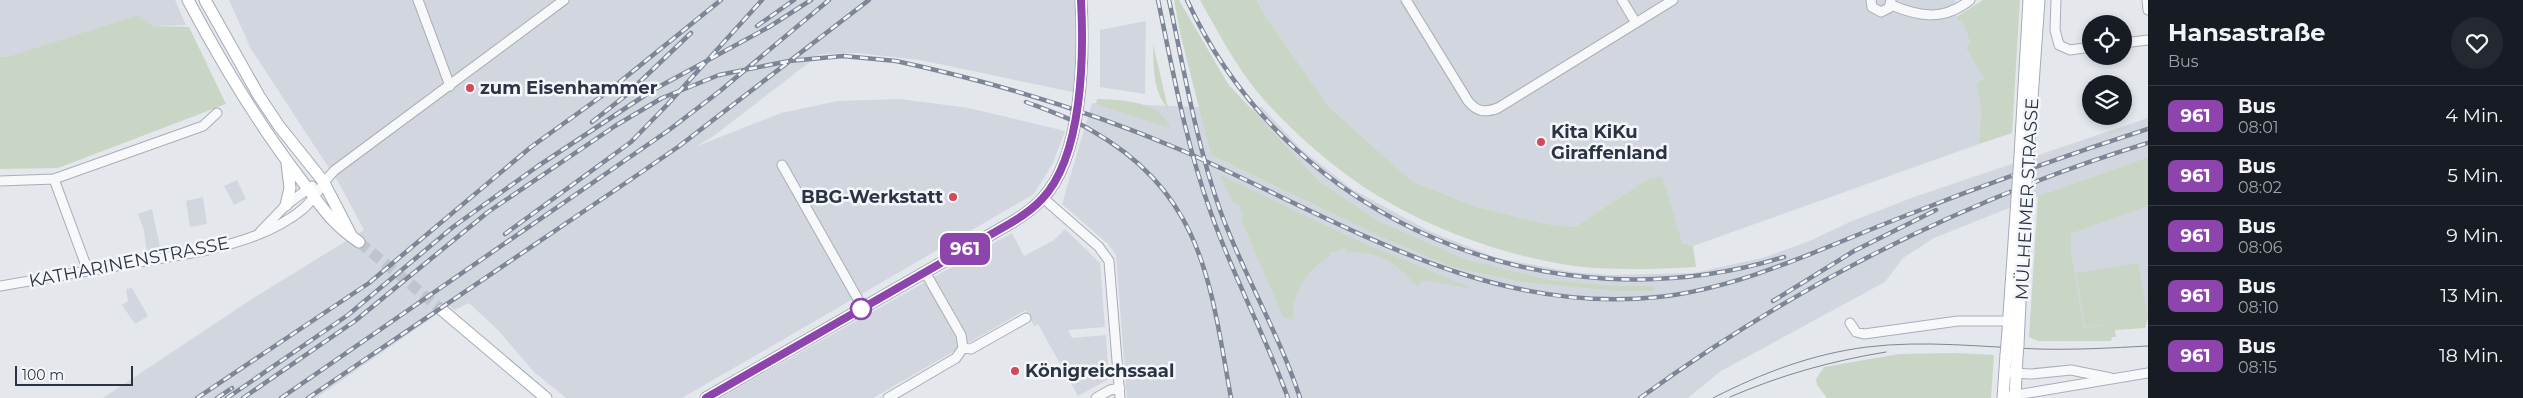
<!DOCTYPE html>
<html lang="de">
<head>
<meta charset="utf-8">
<style>
	body { margin:0; font-family:Montserrat,sans-serif; background:#242831; color:#f1f3f6; height:100vh; display:flex; flex-direction:column; font-size:19px; white-space:nowrap }
	* { box-sizing:border-box; margin:0 }
	p { font-size:16px; color:#9ea1a6 }
	.icon { flex:none; width:28px; height:28px; fill:none; stroke:currentColor; stroke-width:2; stroke-linecap:round; stroke-linejoin:round }
	.map { position:relative; flex:1; overflow:hidden }
	.drawer { display:flex; flex-direction:column; background:#171b24; width:375px }
	.drawer>* { flex:none }
	.badge { padding:0 10px; border-radius:8px; font-size:18px; line-height:32px }
	.controls { position:absolute; left:2082px; top:15px; display:grid; gap:10px }
	.controls a { display:grid; place-items:center; width:50px; height:50px; border-radius:50%; background:#171b24; box-shadow:0 2px 8px #0003; font-size:25px }
	.scale { position:absolute; left:15px; bottom:12px; width:118px; box-sizing:border-box; padding-left:5px; border:2px solid #2b3445; border-top:0; font-size:14px; line-height:18px; white-space:nowrap; color:#2b3445; -webkit-text-stroke:4px #f4f6f9; paint-order:stroke }
	.map>.badge { position:absolute; translate:-50% -50%; box-shadow:0 0 0 2px #fff }
	.round { display:grid; place-items:center; flex:none; width:52px; height:52px; border-radius:26px; background:#242831 }
	.overview { display:flex; align-items:center; justify-content:space-between; height:85px; padding:0 20px }
	h1 { font-size:24px; font-weight:700; line-height:38px }
	ul { padding:0; list-style:none }
	li { display:flex; align-items:center; gap:15px; height:60px; padding:0 20px; border-top:1px solid #363941 }
	li div { flex:1 }
	li b { display:block; font-size:19px }
	li em { font-style:normal }
	li .badge { min-width:55px; font-weight:700; text-align:center }
	main { display:flex; flex:1; min-height:0 }
	.map>svg:first-child { display:block }
	.built { fill:#d2d6de }
	.green { fill:#c9d6c5 }
	.lines { fill:none; stroke-linecap:round; stroke-linejoin:round }
	.major-tunnel { stroke:#bfc3cb; stroke-width:11; stroke-dasharray:11 5.5; stroke-linecap:butt }
	.minor-casing { stroke:#a9aeb7; stroke-width:11 }
	.major-casing { stroke:#a3abb8; stroke-width:13 }
	.minor { stroke:#f7f8fa; stroke-width:9 }
	.major { stroke:#fff; stroke-width:11 }
	.tram { stroke:#7d8696; stroke-width:1 }
	.rail-casing { stroke:#7d8696; stroke-width:4.5 }
	.rail { stroke:#f4f6f9; stroke-width:2.5; stroke-dasharray:8; stroke-linecap:butt }
	.major-bridge-casing { stroke:#a3abb8; stroke-width:13; stroke-linecap:butt }
	.major-bridge { stroke:#fff; stroke-width:11 }
	.line-casing { stroke:#fff; stroke-width:11 }
	.line { stroke:#8e44ad; stroke-width:8 }
	.poi-dot { fill:#d1495b; stroke:#f4f6f9; stroke-width:2 }
	.stop-dot { fill:#fff; stroke:#8e44ad; stroke-width:2.5 }
	.labels { text-anchor:middle; dominant-baseline:central; stroke-width:5; stroke-linejoin:round; paint-order:stroke }
	.poi-label { font-size:18px; font-weight:bold; fill:#2b3445; stroke:#f4f6f9; text-anchor:start }
	.street-label { font-size:18px; fill:#2b3445; stroke:#f4f6f9 }
</style>
</head>
<body>
<main>
<div class="map">
<svg width="2148" height="398" viewBox="0 0 2148 398">
	<rect width="100%" height="100%" fill="#e4e7ec"/>
	<path class="built" d="M0,0h175l11,25 -34,1 -144,31 -8,-1z
		M229,0h850l-2,93 -157,-33 -62,-7 -38,1 -109,84 -16,9 86,-34 57,-12 61,-2 70,9 96,23 -12,32 -19,31 -352,204h-116l-32,-26 -36,-42 -29,-27 -14,7 -6,-4 -133,92h-213l152,-101 109,-67 -24,-45 -89,-136z
		M1257,0h698l2,22 5,-1 8,21 -4,7 18,29 -8,5 5,25 -2,36 -286,102 -11,-3 -36,-63 -71,47 -28,-3 -70,-17 -64,-25 -83,-74 -63,-89z
		M1146,21l-1,73 -45,-7v-57z
		M1092,103l108,4 11,48 172,83 68,29 69,15 95,9 39,-4 -36,-1 -67,-6 -86,-21 -88,-39 -58,-39 -68,-72 10,-3 39,42 52,41 77,42 68,27 75,14 39,3 83,-2 72,-16 46,-17 40,-19 62,-24 234,-79v39l-99,35 -115,46 -31,20 -18,24 -164,89 -33,27h-561l-11,-143 -8,-11 -46,-40z
		M237,180l9,19 -12,6 -10,-19z
		M203,197l4,27 -17,3 -4,-26z
		M2148,206v111l-64,11 -13,-76v-18z
		M152,209l9,43 -14,2 -3,-24 -6,-16z
		M1065,229l35,34 5,64 -37,3 4,8 34,-3 3,44 -31,17 -40,-72 -4,2 -8,-16 -153,88h-153l292,-165 12,23 30,-16z
		M132,288l16,28 -13,8 -13,-19 6,-4 -2,-12z"/>
	<path class="green" d="M1174,0h5l49,84 91,97 58,39 88,39 86,21 67,6h36v5h-39l-95,-9 -69,-15 -68,-29 -172,-83 -30,-118z
		M1200,0h57l10,19 63,89 83,74 64,25 70,17 28,3 71,-47 16,-4 20,67 11,3 3,21c-34,2 -68,3 -102,1 -30,-2 -61,-9 -89,-17 -99,-29 -170,-74 -240,-150 -26,-29 -46,-67 -65,-101z
		M1983,0h37l-8,133 -33,11 2,-36 -5,-25 8,-5 -18,-29 4,-7 -8,-21 -4,1 -2,-5z
		M138,15l14,11 37,1 37,77 -168,64 -58,1v-113l8,1z
		M1153,44l15,64c-16,-17 -14,-42 -15,-64z
		M1097,99c25,1 63,1 73,29l-74,-24z
		M2148,157v49l-77,28v18l13,76 38,-7 -37,6 -9,-54 62,-10 10,54 -3,11 -30,2 1,7h-4l-1,4h-73l-9,-4 9,-141z
		M1220,175l134,64 120,50 -50,-9 -6,6c-7,-4 -9,-9 -15,-14 -16,-15 -34,-21 -56,-20l-1,-4 -17,5 1,3c-24,14 -38,36 -37,64l-10,-3 -42,-98 2,-2 -3,-11 -7,-4z
		M1957,353l37,2 -3,43h-164l-10,-13 -1,-6 8,-12 75,-13z"/>
	<g class="lines">
		<path class="major-tunnel" d="M359,242l83,68"/>
		<g class="minor-casing">
			<path id="minor" d="M418,0l32,86
				M1406,0l62,101c9,11 17,12 30,7l175,-108
				M1622,0l14,23
				M1871,0l1,7 9,5 8,-4 2,-8
				M2056,0l-1,30 4,15 11,5 21,-3
				M2147,0l1,10
				M1891,5c29,12 53,16 79,-5
				M2124,43l24,-3
				M782,165l81,143
				M54,179l34,92
				M0,181l54,-2 149,-53 14,-13
				M1043,198l56,49 10,14 11,137
				M260,232l26,-27 26,-19
				M0,286l203,-35c35,-8 72,-19 100,-42 13,-11 20,-28 32,-39l229,-170
				M1850,323l6,9 8,2 94,-13h51
				M963,348l8,1 55,-31
				M2010,373l21,1 40,-4 40,8
				M2010,396l138,-23
				M888,398l68,-40 7,-10 -2,-13 -36,-63
				M1096,398l14,-8 10,-2"/>
		</g>
		<g class="major-casing">
			<path id="major" d="M188,0c34,64 70,124 114,181 20,26 29,42 57,61
				M205,0l54,96 20,30 44,55 28,54
				M2028,154l11,-154
				M2020,156l9,-156
				M286,205l4,-17 -3,-25
				M442,310l104,88
				M2007,344l10,-145
				M2018,345l7,-149
				M706,398l303,-174c12,-7 24,-15 33,-25 41,-42 42,-144 39,-199
				M2003,398l3,-43
				M2015,398l2,-42"/>
		</g>
		<use href="#minor" class="minor"/>
		<use href="#major" class="major"/>
		<path class="tram" d="M1730,397c51,-22 101,-36 156,-45
			M1713,398c49,-25 99,-44 154,-51 57,-7 114,0 171,2 37,1 73,-1 110,-3"/>
		<g class="rail-casing">
			<path id="rail" d="M1158,0c15,72 28,144 53,213 22,63 54,122 77,185
				M1169,0c15,70 27,142 51,210 23,64 59,123 80,188
				M1187,0c103,224 365,329 597,257
				M757,26l37,-26
				M1026,102c21,8 44,16 63,27 114,64 121,152 142,269
				M592,122l33,-26 66,-63
				M505,234l126,-92 36,-37 95,-105
				M1773,301l81,-50 82,-41
				M197,398l172,-115 162,-136 75,-54 115,-93
				M217,398l15,-10
				M227,398l121,-83 105,-88 85,-61 115,-76 116,-63 42,-27
				M243,398l112,-77 133,-109 127,-86 47,-28 57,-23 70,-14 54,-5 53,5c97,21 194,50 285,89 153,67 302,166 477,147 83,-9 162,-48 239,-78 83,-33 167,-63 251,-90
				M281,398l388,-268 51,-39 109,-91
				M308,398l322,-218 48,-33 191,-147
				M1640,398c156,-113 324,-199 508,-255"/>
		</g>
		<use href="#rail" class="rail"/>
		<g class="major-bridge-casing">
			<path id="major-bridge" d="M2025,196l3,-42
				M2017,199l3,-43
				M2006,355l1,-11
				M2017,356l1,-11"/>
		</g>
		<use href="#major-bridge" class="major-bridge"/>
	</g>
	<g class="lines">
		<g class="line-casing">
			<path id="line" d="M706,398l303,-174c12,-7 24,-15 33,-25 41,-43 42,-144 39,-199"/>
		</g>
		<use href="#line" class="line"/>
	</g>
	<g class="poi-dot">
		<circle cx="470" cy="88" r="5"/>
		<circle cx="1541" cy="142" r="5"/>
		<circle cx="953" cy="197" r="5"/>
		<circle cx="1015" cy="371" r="5"/>
	</g>
	<circle class="stop-dot" cx="861" cy="309" r="10"/>
	<g class="labels">
		<g class="poi-label">
			<text x="480" y="88">zum Eisenhammer</text>
			<text x="1551" y="132">Kita KiKu<tspan x="1551" dy="21">Giraffenland</tspan></text>
			<text x="943" y="197" text-anchor="end">BBG-Werkstatt</text>
			<text x="1025" y="371">Königreichssaal</text>
		</g>
		<g class="street-label">
			<text transform="translate(2027 199) rotate(-87)">MÜLHEIMER STRASSE</text>
			<text transform="translate(129 262) rotate(-11)">KATHARINENSTRASSE</text>
		</g>
	</g>
</svg>
<div class="controls">
<a><svg class="icon" aria-label="locate" viewBox="0 0 24 24"><circle cx="12" cy="12" r="6"/><path d="M12 2v4M12 18v4M2 12h4M18 12h4"/></svg></a>
<a><svg class="icon" aria-label="layers" viewBox="0 0 24 24"><path d="M12 4l9 5-9 5-9-5zM3 14l9 5 9-5"/></svg></a>
</div>
<div class="scale">100 m</div>
<b class="badge" style="left:965px;top:249px;background:#8e44ad;color:#fff">961</b>
</div>
<section class="drawer">
<div class="overview"><div><h1>Hansastraße</h1><p>Bus</p></div><a class="round"><svg class="icon" aria-label="heart" viewBox="0 0 24 24"><path d="M12 20l-8-8c-3-5 5-10 8-4 3-6 11-1 8 4z"/></svg></a></div>
<ul>
<li><span class="badge" style="background:#8e44ad;color:#fff">961</span><div><b>Bus</b><p>08:01</p></div><em>4 Min.</em></li>
<li><span class="badge" style="background:#8e44ad;color:#fff">961</span><div><b>Bus</b><p>08:02</p></div><em>5 Min.</em></li>
<li><span class="badge" style="background:#8e44ad;color:#fff">961</span><div><b>Bus</b><p>08:06</p></div><em>9 Min.</em></li>
<li><span class="badge" style="background:#8e44ad;color:#fff">961</span><div><b>Bus</b><p>08:10</p></div><em>13 Min.</em></li>
<li><span class="badge" style="background:#8e44ad;color:#fff">961</span><div><b>Bus</b><p>08:15</p></div><em>18 Min.</em></li>
</ul>
</section>
</main>
</body>
</html>
